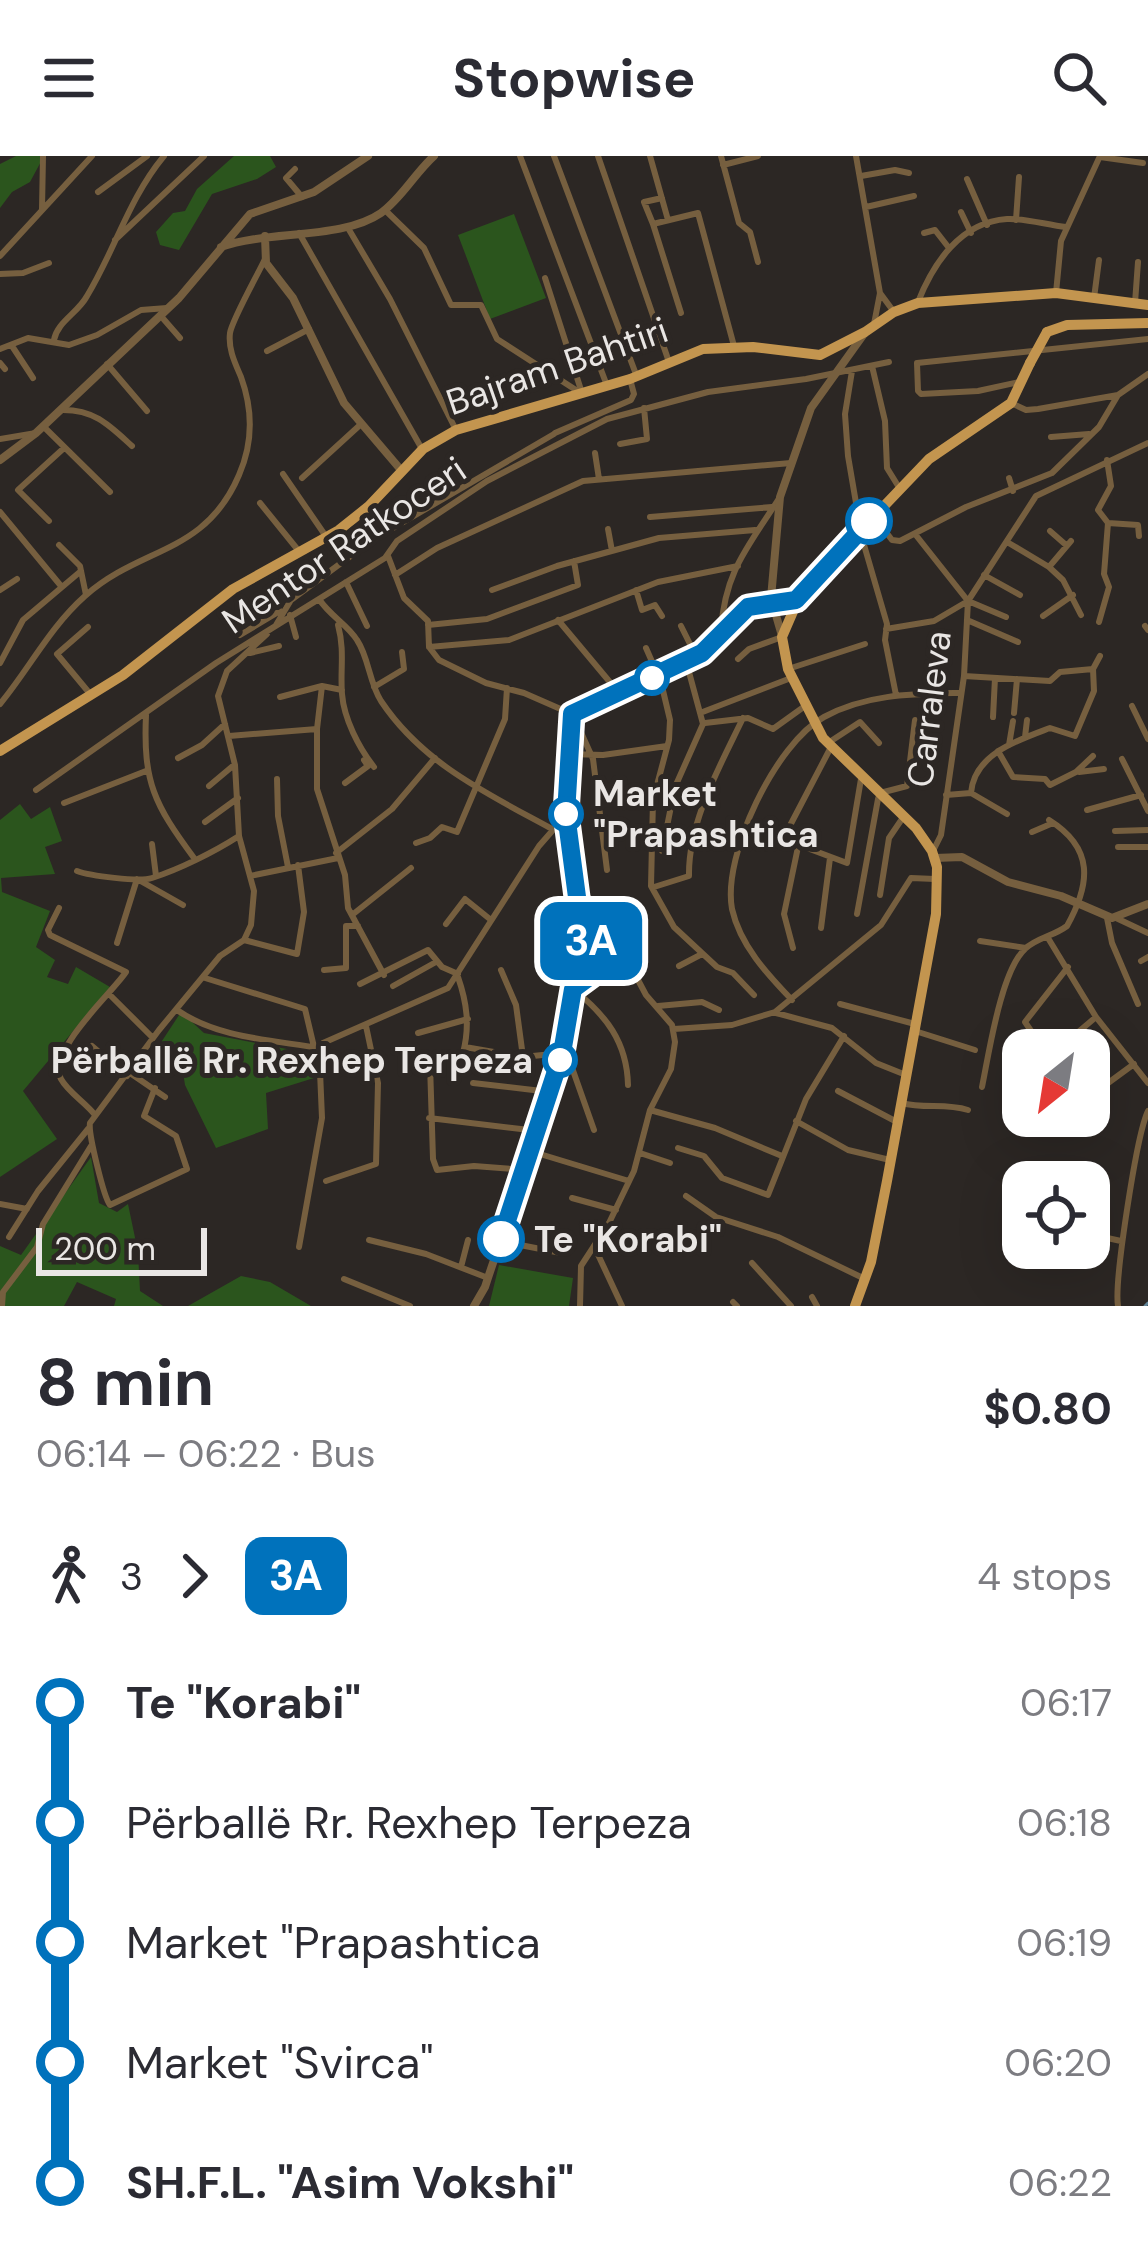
<!DOCTYPE html>
<html lang="en">
<head>
<meta charset="utf-8">
<style>
	body { margin:0; font-family:"DM Sans",sans-serif; background:#f7f7f7; color:#2b2b33; height:100vh; display:flex; flex-direction:column; font-size:45px; white-space:nowrap }
	* { box-sizing:border-box; margin:0 }
	p { font-size:39px; color:#7c7c81 }
	.icon { flex:none; width:66px; height:66px; fill:none; stroke:currentColor; stroke-width:2; stroke-linecap:round; stroke-linejoin:round }
	.map { position:relative; height:1150px; overflow:hidden }
	.details { display:flex; flex-direction:column; background:#fff; flex:1 }
	.details>* { flex:none }
	.badge { padding:0 24px; border-radius:18px; font-size:42px; line-height:78px }
	.needle { width:78px; rotate:210deg }
	.buttons { position:absolute; left:1002px; top:873px; display:grid; gap:24px }
	.buttons a { display:grid; place-items:center; width:108px; height:108px; border-radius:24px; background:#fff; box-shadow:0 12px 48px #0002; font-size:60px }
	.scale { position:absolute; left:36px; bottom:30px; width:171px; box-sizing:border-box; padding-left:12px; border:6px solid #e9e6e4; border-top:0; font-size:33px; line-height:42px; white-space:nowrap; color:#e9e6e4; -webkit-text-stroke:9px #2c2724; paint-order:stroke }
	.map>.badge { position:absolute; translate:-50% -50%; box-shadow:0 0 0 6px #fff }
	.legs { display:flex; align-items:center; gap:18px; height:132px; padding:0 36px; font-size:39px }
	.legs p { margin-inline-start:auto }
	.summary { display:flex; align-items:center; justify-content:space-between; height:204px; padding:0 36px }
	h1 { font-size:66px; font-weight:700; line-height:90px }
	ul { padding:0 36px; list-style:none }
	li { display:flex; align-items:center; gap:42px; height:120px; font-size:45px }
	li i { display:grid; place-items:center; width:18px; height:100%; margin:0 15px; background:currentColor }
	li i::after { content:''; width:30px; height:30px; margin:-15px; border:9px solid; border-radius:50%; background:#fff }
	li p { margin-inline-start:auto }
	li:first-child i { background:linear-gradient(#0000 50%,currentColor 0) }
	li:last-child i { background:linear-gradient(currentColor 50%,#0000 0) }
	header { display:flex; justify-content:space-between; align-items:center; height:156px; padding:0 36px; background:#fff; font-size:54px; font-weight:700 }
	.map>svg:first-child { display:block }
	.green { fill:#2b551d }
	.lines { fill:none; stroke-linecap:round; stroke-linejoin:round }
	.stream { stroke:#608498; stroke-width:3 }
	.minor { stroke:#765f3f; stroke-width:6 }
	.tertiary { stroke:#765f3f; stroke-width:8 }
	.primary { stroke:#c3954f; stroke-width:10 }
	.primary-bridge { stroke:#c3954f; stroke-width:10 }
	.line-1-casing { stroke:#fff; stroke-width:27 }
	.line-1 { stroke:#0072bc; stroke-width:18 }
	.stop-1-dot { fill:#fff; stroke:#0072bc; stroke-width:6 }
	.labels { text-anchor:middle; dominant-baseline:central; stroke-width:10; stroke-linejoin:round; paint-order:stroke }
	.street-label { font-size:36px; fill:#e9e6e4; stroke:#2c2724 }
	.stop-label { font-size:36px; font-weight:bold; fill:#e9e6e4; stroke:#2c2724; text-anchor:start }
</style>
</head>
<body>
<header><svg class="icon" aria-label="menu" viewBox="0 0 24 24"><path d="M4 6h16M4 12h16M4 18h16"/></svg>Stopwise<svg class="icon" aria-label="search" viewBox="0 0 24 24"><circle cx="10" cy="10" r="6"/><path d="M15 15l6 6"/></svg></header>
<div class="map">
<svg width="1148" height="1150" viewBox="0 0 1148 1150">
	<rect width="100%" height="100%" fill="#2c2724"/>
	<path class="green" d="M16,0h28l-14,26 -18,10 -12,16v-44z
		M234,0h36l6,11 -19,12 -45,15 -33,56 -19,-5 -4,-13 17,-19 12,-2 12,-22z
		M514,58l32,84 -56,21 -32,-84z
		M20,648l11,15 19,-12 12,34 -17,6 10,27 -54,4 1,14 48,19 -14,36 19,13 -8,17 21,7 8,-17 34,20 -87,104 34,48 -57,38v-357z
		M181,856l23,21 109,21 1,24 -48,15 2,36 -52,19 -31,-63 -4,-26 -21,-15z
		M91,1001l8,46 18,9 11,-8 10,48 2,39 23,15h-49l2,-7 -39,-17 -13,24h-64v-60l21,9z
		M499,1109l74,13 -4,28h-80z
		M241,1120l29,6 41,24h-123z"/>
	<g class="lines">
		<path class="stream" d="M1145,1150l3,-3"/>
		<path class="minor" d="M520,0l86,227
			M554,0l83,221
			M598,0l71,206
			M650,0l18,64
			M721,0l18,67 11,9 8,30
			M856,0l24,137 -6,31
			M1100,1l43,6
			M723,9l35,-9
			M295,13l-9,9 16,19
			M861,20l34,-6 14,3
			M967,23l20,46
			M98,36l49,-36
			M866,51l48,-11
			M42,53l1,-53
			M385,54l39,38 27,57h30l16,34 82,53
			M961,56l10,21
			M1016,64l3,-43
			M653,68l-9,-22 18,-4
			M348,72l42,71 65,129
			M299,77l123,216
			M924,77l11,-3 14,18
			M115,84l89,-84
			M0,100l92,-100
			M0,118l23,-1 26,-10
			M545,122l36,112
			M880,137l14,19
			M1056,137l5,-52 39,-85
			M1094,142l5,-38
			M918,146c15,-38 42,-80 89,-83 18,-1 40,6 59,8
			M1135,147l3,-41
			M681,157l-28,-89 45,-11 36,133
			M160,159l20,23
			M54,184c3,-18 24,-27 33,-44 28,-46 42,-98 77,-140
			M12,190l21,32
			M0,193l28,-11 41,7 28,-10 44,-25 26,-2
			M267,195l42,-22
			M0,207l5,6
			M107,208l40,47
			M872,210l13,55 2,47 13,21
			M852,215l-7,43 3,42 14,82 25,86 -2,16 11,55
			M1019,226l-41,9 -57,3 -3,-3 -1,-28 231,-24
			M1011,247l15,7 12,-1 80,-14
			M63,254c32,0 46,15 69,36
			M43,270l67,66
			M555,277l76,-33 3,-6 -4,-15
			M1051,281l38,-3
			M0,283l36,-6
			M620,288l27,-5 -3,-31
			M595,297l4,26
			M283,318l42,61
			M302,322l58,-53
			M1009,322l4,13
			M260,347l38,47
			M0,356l61,74
			M650,361l122,-10
			M876,363l16,21 8,1 66,-34 86,-34 47,-46 19,-32 30,-21
			M49,365l-31,-31 46,-42
			M1108,367l30,2 1,11
			M608,373l4,22
			M1050,375l16,14
			M915,378l53,67 38,16
			M371,385l183,-107
			M1007,386l42,25 14,13 18,35
			M59,389l21,21 6,29
			M388,400l16,42 24,23 1,26 10,13 47,23 38,10 48,21
			M1049,411l22,-26
			M395,419l42,-27 146,-67 208,-18
			M984,419l36,20
			M346,426l21,44
			M0,434l17,-11
			M492,434l65,-24 102,-28 96,-8
			M636,434l6,20 13,-5 7,11
			M319,443c11,17 28,25 38,41 12,18 12,42 24,61 42,63 107,93 171,128
			M290,459l6,22
			M1043,460l30,-21
			M558,464l61,73
			M967,464l51,22
			M1099,466l10,-35 -5,-13 4,-51 -10,-13 13,-24 -4,-26
			M276,469l15,-25 80,-59 -10,-28
			M338,469c7,26 2,45 4,69 2,25 17,54 32,73
			M428,469l59,-6 91,-34 -4,-24
			M681,470l15,30
			M1145,470l3,4
			M88,471l-31,27 34,41
			M886,473l48,-8 34,-20
			M721,474c4,-59 27,-83 57,-130
			M240,479l40,-24
			M429,491l80,-7 149,-58 80,-16
			M646,492l15,34 9,38 -1,20 -16,60 -2,86 23,41 43,40 16,6 21,22
			M250,497l29,-7
			M738,503l11,-10 33,-12
			M686,505l17,63
			M0,507l23,-43 58,-49
			M788,513l77,-25
			M964,520l86,5 10,-9 33,-3
			M322,530l-5,43v60l28,86 3,33 36,67
			M374,531l30,-18 -2,-17
			M280,541l42,-11 20,4
			M0,548c29,-35 50,-77 85,-108 56,-50 120,-41 154,-121 14,-32 14,-65 2,-98 -6,-14 -13,-28 -11,-44 2,-13 27,-57 35,-74
			M1132,550l16,33
			M577,556l2,16 14,31 14,111
			M700,557l91,-35
			M1014,557l3,-34
			M146,559c-3,67 8,89 48,143
			M993,561l2,-39
			M705,567l43,-5 25,11 32,-23
			M229,580l88,-7
			M1025,581l2,-17
			M828,587l32,-21 19,21
			M1009,589l4,-24
			M831,591l-48,92 64,24 14,-84
			M998,595l15,26 32,2 5,6 26,-13 17,-16
			M569,598l34,1 64,-9
			M178,602l24,-13 23,-21
			M1122,603l26,52
			M1079,616l25,-3
			M277,623l1,37 10,51
			M345,627l23,-17 -4,-6
			M209,630l25,-21
			M36,634l180,-127 169,-105 12,-17 90,-60 120,-62 101,-27 98,-13 83,-17
			M971,637c3,-39 47,-53 79,-65l25,8 19,-45 -1,-22 7,-13
			M946,639l25,-2 36,21
			M64,647l82,-32
			M1087,654l54,-15
			M205,666l33,-24
			M1115,675l33,-1
			M1032,676l21,-9
			M416,687l14,-5 12,-11 15,5 48,-113 2,-31
			M152,688l4,32
			M1118,691h30
			M934,693l7,-14 23,-159 4,-75 68,-105 112,-53
			M662,695l13,-64 28,-63
			M336,697l56,-44 43,-51
			M77,715c13,5 62,11 75,7 28,-9 62,-26 87,-42
			M250,720l88,-18
			M654,731l35,-11c-1,-54 31,-110 54,-158
			M880,739l9,-57 15,-22
			M59,752l-11,22 2,5 76,37c-14,21 -80,80 -65,107 7,13 25,24 34,36
			M558,758l18,-30 27,30 43,81 26,30 3,17 -4,27 -21,41 -16,61 -25,52 -28,43 -1,40
			M857,758l21,-115 2,-6 27,-7 8,-66
			M352,759l59,-47
			M1107,762l5,25 26,61
			M1116,762l32,15
			M446,768l19,-25 26,21
			M821,772l9,-70
			M1048,782l48,79 52,66
			M244,784l53,14 7,-42 -6,-47
			M540,784l13,30 18,27
			M980,785l46,7
			M117,787l20,-64 46,26
			M793,792l-9,-34 14,-67
			M1141,805l7,-4
			M679,810l23,-12
			M324,814l22,-2v-42h12
			M501,814l15,35 7,52
			M458,821c9,26 12,49 5,76l-33,11 3,95 4,11 37,-4 51,4
			M205,822l100,31 9,38
			M360,828l68,-34 14,17 16,7
			M393,830l43,-24
			M573,833c33,26 54,53 55,96
			M109,838l44,44
			M792,844c-25,-26 -52,-55 -60,-91 -10,-54 44,-166 92,-192 42,-23 88,-23 135,-24
			M840,848l75,20
			M658,850l44,-4 17,8
			M177,854c40,28 95,30 142,38
			M776,857l56,15 44,35 30,12
			M674,873l58,-4 43,-13 106,-87 30,-47 24,1
			M915,875l60,19
			M418,877l50,-14
			M564,889l30,85
			M92,890l35,30
			M465,891l58,10 39,-4
			M319,892l4,-5 125,-55 91,-142 28,-32
			M1044,894l-19,-28 43,-55
			M1057,894l39,-33
			M130,917l35,24
			M473,927l77,9
			M982,931c7,-34 19,-116 43,-138 11,-11 29,-13 42,-23 24,-43 27,-78 -18,-106
			M155,932l-11,28 32,20 11,33 -77,36c-6,-7 -22,-72 -20,-82l69,-93 61,-74 24,-16 7,-15 3,-34 -15,-55 -4,-71 -17,-69 9,-25 40,-37
			M1014,932l9,-8
			M838,935l59,31
			M1089,941l45,-33
			M901,947c24,6 44,0 67,7
			M650,954l65,18 67,28
			M429,962l109,13
			M796,965l52,29 42,10
			M678,992l26,8 18,22 46,17 38,-96 38,-63
			M530,995l99,30
			M640,997l30,10
			M326,1025l50,-17 2,-81 -12,-57
			M686,1040l30,21 62,20 85,41
			M572,1042l44,12
			M0,1048l27,5
			M1089,1078l32,7
			M9,1081l29,-46 50,-62
			M369,1084l57,14 62,24
			M500,1085l61,12
			M594,1090l28,60
			M299,1091l23,-129 -3,-70
			M1075,1094l1,-2
			M752,1107l39,43
			M461,1111l7,-27
			M344,1123l66,27
			M812,1141l5,9
			M733,1146l4,4
			M2,1150l1,-14 34,-45 6,-23 48,-78
			M1118,1150c-4,-25 19,-173 30,-195"/>
		<path class="tertiary" d="M265,80l1,27 27,35 51,105 57,67
			M221,91c47,-17 121,-7 160,-34 21,-15 34,-40 53,-57
			M0,304l36,-27 143,-135 71,-84 64,-22 54,-36
			M782,480l-11,-38 9,-101 31,-89 53,-74
			M935,702l27,-1 46,25 53,14 51,22 36,-14
			M474,1150l11,-19c31,-97 77,-194 87,-295l24,-20 -19,-75 -10,-83 5,-100 130,-61 46,-46 48,-7"/>
		<path class="primary" d="M1047,176l20,-7 81,-2
			M0,595l123,-76 110,-86 106,-59 30,-24 54,-57 33,-19 174,-51 73,-30 50,-2 67,8 45,-23 29,-20 24,-9 138,-10 92,12
			M855,1150l16,-44 16,-81 49,-267 1,-47 -5,-16 -16,-23 -93,-90 -35,-69 -6,-32 19,-44 128,-134 82,-56 19,-40"/>
		<path class="primary-bridge" d="M1030,207l17,-31"/>
	</g>
	<g class="lines">
		<g class="line-1-casing">
			<path id="line-1" d="M501,1083l61,-186 11,-64 23,-17 -19,-75 -11,-83 6,-100 130,-61 46,-46 48,-7 73,-79"/>
		</g>
		<use href="#line-1" class="line-1"/>
	</g>
	<g class="stop-1-dot">
		<circle cx="869" cy="365" r="21"/>
		<circle cx="652" cy="522" r="15"/>
		<circle cx="566" cy="658" r="15"/>
		<circle cx="560" cy="904" r="15"/>
		<circle cx="501" cy="1083" r="21"/>
	</g>
	<g class="labels">
		<g class="street-label">
			<text transform="translate(557 210) rotate(-19)">Bajram Bahtiri</text>
			<text transform="translate(344 389) rotate(-34)">Mentor Ratkoceri</text>
			<text transform="translate(929 553) rotate(-83)">Carraleva</text>
		</g>
		<g class="stop-label">
			<text x="593" y="637">Market<tspan x="593" dy="41">"Prapashtica</tspan></text>
			<text x="533" y="904" text-anchor="end">Përballë Rr. Rexhep Terpeza</text>
			<text x="534" y="1083">Te "Korabi"</text>
		</g>
	</g>
</svg>
<div class="buttons">
<a><svg class="needle" viewBox="-14 -14 28 28"><path d="M0-13l5 13h-10z" fill="#e53935"/><path d="M0 13l5-13h-10z" fill="#7c7c81"/></svg></a>
<a><svg class="icon" aria-label="locate" viewBox="0 0 24 24"><circle cx="12" cy="12" r="6"/><path d="M12 2v4M12 18v4M2 12h4M18 12h4"/></svg></a>
</div>
<div class="scale">200 m</div>
<b class="badge" style="left:591px;top:785px;background:#0072bc;color:#fff">3A</b>
</div>
<section class="details">
<div class="summary"><div><h1>8 min</h1><p>06:14 – 06:22 · Bus</p></div><b>$0.80</b></div>
<div class="legs"><svg class="icon" aria-label="walk" viewBox="0 0 24 24"><circle cx="13" cy="4" r="2"/><path d="M13 8l-2 6 4 7M11 14l-3 7M7 12l3-4h3l4 4"/></svg>3<svg class="icon" aria-label="forward" viewBox="0 0 24 24"><path d="M9 5l7 7-7 7"/></svg><b class="badge" style="background:#0072bc;color:#fff">3A</b><p>4 stops</p></div>
<ul>
<li><i style="color:#0072bc"></i><b>Te &quot;Korabi&quot;</b><p>06:17</p></li>
<li><i style="color:#0072bc"></i><span>Përballë Rr. Rexhep Terpeza</span><p>06:18</p></li>
<li><i style="color:#0072bc"></i><span>Market &quot;Prapashtica</span><p>06:19</p></li>
<li><i style="color:#0072bc"></i><span>Market &quot;Svirca&quot;</span><p>06:20</p></li>
<li><i style="color:#0072bc"></i><b>SH.F.L. &quot;Asim Vokshi&quot;</b><p>06:22</p></li>
</ul>
</section>
</body>
</html>
